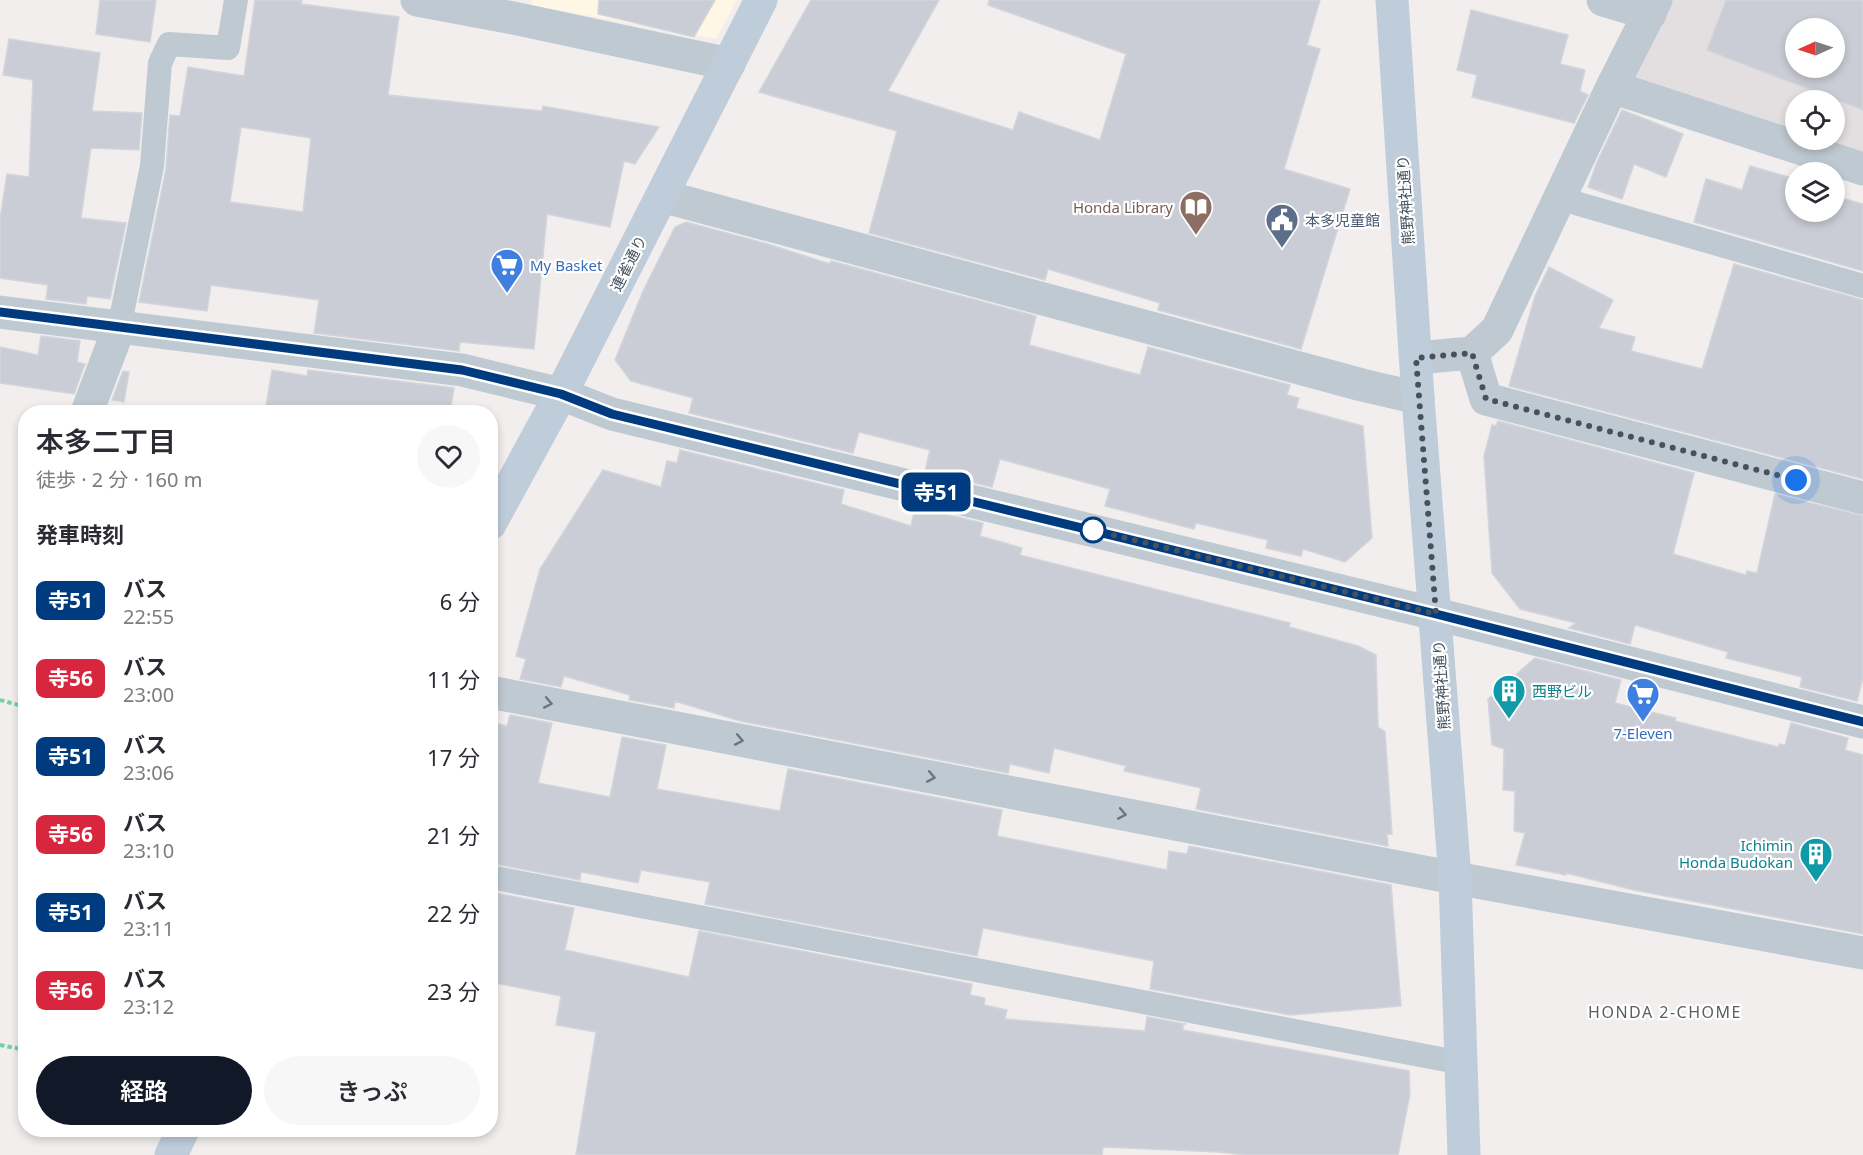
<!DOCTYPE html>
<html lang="ja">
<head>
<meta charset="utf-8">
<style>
	body { margin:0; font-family:"Noto Sans","Noto Sans JP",sans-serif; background:#f7f7f7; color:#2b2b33; height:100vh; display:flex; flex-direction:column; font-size:22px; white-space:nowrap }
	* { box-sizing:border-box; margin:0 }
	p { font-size:20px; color:#7c7c81 }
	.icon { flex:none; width:33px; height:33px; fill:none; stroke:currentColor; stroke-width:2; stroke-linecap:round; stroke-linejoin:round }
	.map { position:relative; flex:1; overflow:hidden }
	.side { position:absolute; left:18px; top:405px; width:480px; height:732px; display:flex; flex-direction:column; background:#fff; border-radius:24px; box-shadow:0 3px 9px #0003 }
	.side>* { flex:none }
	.badge { padding:0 12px; border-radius:9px; font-size:21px; line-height:39px }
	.needle { width:39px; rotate:267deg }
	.fabs { position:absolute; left:1785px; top:18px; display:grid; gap:12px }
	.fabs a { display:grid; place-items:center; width:60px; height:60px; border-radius:50%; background:#fff; box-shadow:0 3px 9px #0003; font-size:30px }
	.you { position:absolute; width:30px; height:30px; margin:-15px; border:4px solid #fff; border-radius:50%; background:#1a73e8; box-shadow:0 0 0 9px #1a73e833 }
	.map>.badge { position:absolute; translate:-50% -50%; box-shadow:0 0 0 3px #fff }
	h2 { padding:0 18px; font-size:22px; line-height:54px }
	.round { display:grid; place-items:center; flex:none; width:63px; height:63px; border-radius:32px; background:#f7f7f7 }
	.summary { display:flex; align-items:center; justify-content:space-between; height:102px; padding:0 18px }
	h1 { font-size:28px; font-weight:600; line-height:45px }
	.cta { display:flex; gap:12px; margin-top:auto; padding:12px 18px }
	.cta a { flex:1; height:69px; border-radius:36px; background:#111827; color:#fff; font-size:24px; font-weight:600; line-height:69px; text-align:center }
	.cta a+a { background:#f7f7f7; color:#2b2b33 }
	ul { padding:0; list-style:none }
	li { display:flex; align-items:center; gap:18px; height:78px; padding:0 18px }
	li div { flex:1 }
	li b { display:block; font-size:22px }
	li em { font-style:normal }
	li .badge { min-width:66px; font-weight:700; text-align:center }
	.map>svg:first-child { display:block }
	.commercial { fill:#fef7e6 }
	.education { fill:#e3dfe0; fill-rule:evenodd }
	.building { fill:#cacdd5; stroke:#d2d5db; stroke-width:1.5; fill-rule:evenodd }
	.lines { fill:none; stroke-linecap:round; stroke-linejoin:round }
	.path { stroke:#6cd6a2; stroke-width:4; stroke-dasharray:4.5 3; stroke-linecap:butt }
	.service { stroke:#bec9d2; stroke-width:24 }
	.minor { stroke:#bec9d2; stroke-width:33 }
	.tertiary { stroke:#bec9d2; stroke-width:33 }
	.secondary { stroke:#bfccda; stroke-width:33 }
	.oneway { stroke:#697681 }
	.line-casing { stroke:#fff; stroke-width:14 }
	.line { stroke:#003b80; stroke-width:9 }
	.walk { stroke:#45525e; stroke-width:6; stroke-dasharray:0 10.8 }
	.stop-dot { fill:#fff; stroke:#003b80; stroke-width:3 }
	.labels { text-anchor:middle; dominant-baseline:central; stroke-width:4.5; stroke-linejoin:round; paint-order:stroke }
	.street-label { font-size:15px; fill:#45525e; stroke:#fff }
	.education-label { font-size:15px; fill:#785e54; stroke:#fff; text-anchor:end }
	.service-label { font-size:15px; fill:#4e5e75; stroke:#fff; text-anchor:start }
	.shop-label { font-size:15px; fill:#366cbe; stroke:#fff; text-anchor:start }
	.culture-label { font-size:15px; fill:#0d838f; stroke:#fff; text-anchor:start }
	.neighbourhood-label { font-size:16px; letter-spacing:1.5px; fill:#5a5f65; stroke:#fff }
</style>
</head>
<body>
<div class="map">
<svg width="1863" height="1155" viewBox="0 0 1863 1155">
	<rect width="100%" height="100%" fill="#f2eeee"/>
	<path class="commercial" d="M532,0h205l-21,39 -185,-34z"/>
	<path class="education" d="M1656,0h207v169l-251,-82zM1796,28h38v40h-38zM1796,100h38v40h-38z"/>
	<path class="building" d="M100,0h56l-6,42 -54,-8z
		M255,0h47l-1,4 98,13 -11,78 154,16 1,-5 116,21 -24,37 -11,-3 -14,66 -63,-13 -13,135 -74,-7 -1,9 -145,-18 5,-33 -108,-15 -4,26 -68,-9 27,-133 4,-54 10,1 8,-49 56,9zM241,127l70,11 -8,74 -73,-10z
		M599,0h116l-21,37 -96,-23z
		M811,0h128l-51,91 125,39 6,-18 81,28 26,-86 -138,-49 1,-5h331l-13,45 13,4 -36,120 66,20 -49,160 -143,-39 2,-7 -112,-34 -3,11 -176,-47 28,-102 -138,-39z
		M1726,0h137v110l-156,-60zM1796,28h38v40h-38z
		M1471,10l97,25 -8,29 25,6 -5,21 8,4 -14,28 -102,-26 5,-22 -20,-5z
		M9,39l91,14 -8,58 50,2 -3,37 -48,-2 -10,70 45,5 -16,76 -23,-3 -1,8 -40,-5 2,-14 -48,-7v-59l7,-45 22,3 4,-97 -30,-5z
		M1622,110l61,24 -17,43 -32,-13 -12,35 -34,-12 9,-25z
		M1750,166l46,13v33h38v-16l29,8v67l-169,-49 12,-43 36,11z
		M686,222l82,22 62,20 1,-3 205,55 -7,29 111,30 8,-28 142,38 -3,10 12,3 -3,10 67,18 9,112 -27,24 -42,-13 -2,7 -35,-8 2,-8 -72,-17 -2,6 -89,-23 5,-17 -110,-30 -8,28 -67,-16 5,-21 -71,-18 -6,21 -164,-40 4,-15 -62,-17 -16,-21 28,-69 32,-64z
		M1734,264l129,36v179l-354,-93 26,-90 14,-29 64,33 -14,28 36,9 -4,14 71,18z
		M41,336l39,5 -3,21 8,2 -11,30 -74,-11v-36l38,8z
		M272,370l35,6 1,-6 146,18 -4,24h-185z
		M123,371l6,1 -5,30 -12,-2z
		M1498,421l196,52 -21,81 73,21 1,-4 10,2 18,-79 88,22v162l-6,23 -57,-14 2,-10 -76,-19 2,-6 -93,-27 -5,19 -61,-16 7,-5 -56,-14 -28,-36 -8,-117 8,-31 4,1z
		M680,450l164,40 -3,14 70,22 4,-19 68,16 -3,13 42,12 -2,7 270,68 -1,4 69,19 18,9 2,72 7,5 7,102h-5l1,12 -192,-37 5,-21 -77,-17 2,-5 -72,-18 -5,25 -39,-9 -2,9 -268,-52 -65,-20 -1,7 -45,-8 1,-5 -66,-19 -3,11 -41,-8 6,-20 -10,-3 24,-87 63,-99 58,17 6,-26 10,2z
		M1535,658l86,22 -6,23 61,15 -1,3 103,26 1,-3 6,1 6,-22 57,15 -3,12 18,5v179l-229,-44 -68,-17v2l-50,-10 9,-32 -11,-2 1,-40 -12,-1 1,-41 -12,-4 -4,-46z
		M510,715l42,8 -14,60 72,14 12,-60 44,8 -9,44 123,22 8,-42 214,41 -5,26 170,34 2,-19 18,3 2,-8 202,39 10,121 -111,9 -140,-26 4,-28 -171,-33 -6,28 -272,-52 5,-22 -69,-12 -3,13 -57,-11 -1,8 -90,-17v-141l17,4z
		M490,892l84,16 -9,42 124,27 10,-46 273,53 -2,11 15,3 -1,7 23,5 -2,9 140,12 2,-14 38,7 -2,1v5l226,41 1,23 -12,61h-152l-27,-3 -116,-5 -1,8h-526l20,-123 -40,-7 5,-29 -71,-14z"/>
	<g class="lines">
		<path class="path" d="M0,700l26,7
			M0,1045l26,5"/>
		<path class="service" d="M1558,198l305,88
			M119,328l33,-162 8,-103 9,-19 59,4 8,-48
			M490,877l972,186"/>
		<path class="minor" d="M417,0l91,17 221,47
			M1603,0l47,14
			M1612,87l251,82
			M662,196l700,189 56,13
			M1472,353l14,46 377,99
			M1416,358l56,-5 25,-23 115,-243 44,-87
			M87,412l32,-84
			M490,692l965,186 408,75"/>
		<path class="tertiary" d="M0,312l462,58 99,24 51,20 824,200 427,108"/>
		<path class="secondary" d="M1392,0l26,398 37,480 9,277
			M490,524l71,-130 200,-394
			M171,1155l12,-25"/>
	</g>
	<defs><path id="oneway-chevron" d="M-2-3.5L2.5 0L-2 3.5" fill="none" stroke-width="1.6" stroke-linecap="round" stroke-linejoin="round" transform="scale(1.5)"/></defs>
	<g class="oneway">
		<use href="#oneway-chevron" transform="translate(548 703) rotate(11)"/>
		<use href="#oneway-chevron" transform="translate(739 740) rotate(11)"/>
		<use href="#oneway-chevron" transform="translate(931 777) rotate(11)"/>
		<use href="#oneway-chevron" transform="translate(1122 814) rotate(11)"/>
	</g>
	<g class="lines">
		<g class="line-casing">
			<path id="line" d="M0,312l462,58 99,24 51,20 824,200 427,108"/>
		</g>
		<use href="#line" class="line"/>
		<path class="walk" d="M1093,530l343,84 -20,-256 56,-5 14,46 310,81"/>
	</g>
	<defs>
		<g id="library-pin" transform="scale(1.725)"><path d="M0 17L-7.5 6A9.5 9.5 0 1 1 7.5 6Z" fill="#8d6e63" stroke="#fff"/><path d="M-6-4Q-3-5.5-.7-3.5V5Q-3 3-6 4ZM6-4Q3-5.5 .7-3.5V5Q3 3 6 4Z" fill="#fff"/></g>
		<g id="civic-pin" transform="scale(1.725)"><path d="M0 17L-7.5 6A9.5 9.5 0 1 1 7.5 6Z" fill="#5c6f8a" stroke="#fff"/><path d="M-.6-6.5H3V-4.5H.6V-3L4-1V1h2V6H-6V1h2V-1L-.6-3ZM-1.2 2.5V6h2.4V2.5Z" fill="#fff"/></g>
		<g id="supermarket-pin" transform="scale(1.725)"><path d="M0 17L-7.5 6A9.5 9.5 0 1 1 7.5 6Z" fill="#3f7fe0" stroke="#fff"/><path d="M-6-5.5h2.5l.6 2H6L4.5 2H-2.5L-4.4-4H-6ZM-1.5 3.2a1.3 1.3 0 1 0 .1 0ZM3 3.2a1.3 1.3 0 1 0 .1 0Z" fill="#fff"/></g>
		<g id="building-pin" transform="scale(1.725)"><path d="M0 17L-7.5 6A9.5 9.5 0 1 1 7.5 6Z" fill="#0f9aa8" stroke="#fff"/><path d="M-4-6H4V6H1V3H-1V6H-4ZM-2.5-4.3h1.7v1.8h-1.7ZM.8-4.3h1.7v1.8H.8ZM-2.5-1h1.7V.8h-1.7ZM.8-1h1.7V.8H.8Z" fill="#fff"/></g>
	</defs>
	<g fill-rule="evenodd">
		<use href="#library-pin" x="1196" y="207"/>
		<use href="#civic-pin" x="1282" y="220"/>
		<use href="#supermarket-pin" x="507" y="265"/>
		<use href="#building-pin" x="1509" y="691"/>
		<use href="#supermarket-pin" x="1643" y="694"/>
		<use href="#building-pin" x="1816" y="854"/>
	</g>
	<circle class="stop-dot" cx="1093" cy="530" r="12"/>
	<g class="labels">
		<g class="street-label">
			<text transform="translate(1405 200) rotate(-94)">熊野神社通り</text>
			<text transform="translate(628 263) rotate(-63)">連雀通り</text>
			<text transform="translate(1441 685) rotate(-94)">熊野神社通り</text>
		</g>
		<g class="education-label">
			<text x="1173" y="207">Honda Library</text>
		</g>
		<g class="service-label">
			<text x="1305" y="220">本多児童館</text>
		</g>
		<g class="shop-label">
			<text x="530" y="265">My Basket</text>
			<text x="1643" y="733" text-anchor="middle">7-Eleven</text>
		</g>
		<g class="culture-label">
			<text x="1532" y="691">西野ビル</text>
			<text x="1793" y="845" text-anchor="end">Ichimin<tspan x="1793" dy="17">Honda Budokan</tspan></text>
		</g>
		<g class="neighbourhood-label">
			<text x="1665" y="1012">HONDA 2-CHOME</text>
		</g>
	</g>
</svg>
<div class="fabs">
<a><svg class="needle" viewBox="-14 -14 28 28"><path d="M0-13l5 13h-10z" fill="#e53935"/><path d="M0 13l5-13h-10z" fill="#7c7c81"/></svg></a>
<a><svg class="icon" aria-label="locate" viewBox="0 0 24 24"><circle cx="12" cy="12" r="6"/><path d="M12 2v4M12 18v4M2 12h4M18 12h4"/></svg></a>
<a><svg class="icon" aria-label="layers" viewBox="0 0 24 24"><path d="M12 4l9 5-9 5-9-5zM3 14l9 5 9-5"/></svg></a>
</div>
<div class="you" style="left:1796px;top:480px"></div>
<b class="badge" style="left:936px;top:492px;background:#003b80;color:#fff">寺51</b>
<section class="side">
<div class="summary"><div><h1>本多二丁目</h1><p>徒歩 · 2 分 · 160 m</p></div><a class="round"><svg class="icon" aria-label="heart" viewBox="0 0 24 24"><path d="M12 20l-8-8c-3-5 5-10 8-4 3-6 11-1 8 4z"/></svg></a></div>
<h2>発車時刻</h2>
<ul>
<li><span class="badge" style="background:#003b80;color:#fff">寺51</span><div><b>バス</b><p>22:55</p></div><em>6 分</em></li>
<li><span class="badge" style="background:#d7263d;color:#fff">寺56</span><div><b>バス</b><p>23:00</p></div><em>11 分</em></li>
<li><span class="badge" style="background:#003b80;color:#fff">寺51</span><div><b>バス</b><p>23:06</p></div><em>17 分</em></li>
<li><span class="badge" style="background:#d7263d;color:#fff">寺56</span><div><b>バス</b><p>23:10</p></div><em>21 分</em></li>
<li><span class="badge" style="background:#003b80;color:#fff">寺51</span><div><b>バス</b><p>23:11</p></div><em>22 分</em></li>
<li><span class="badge" style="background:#d7263d;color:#fff">寺56</span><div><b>バス</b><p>23:12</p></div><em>23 分</em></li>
</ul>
<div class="cta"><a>経路</a><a>きっぷ</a></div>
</section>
</div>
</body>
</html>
